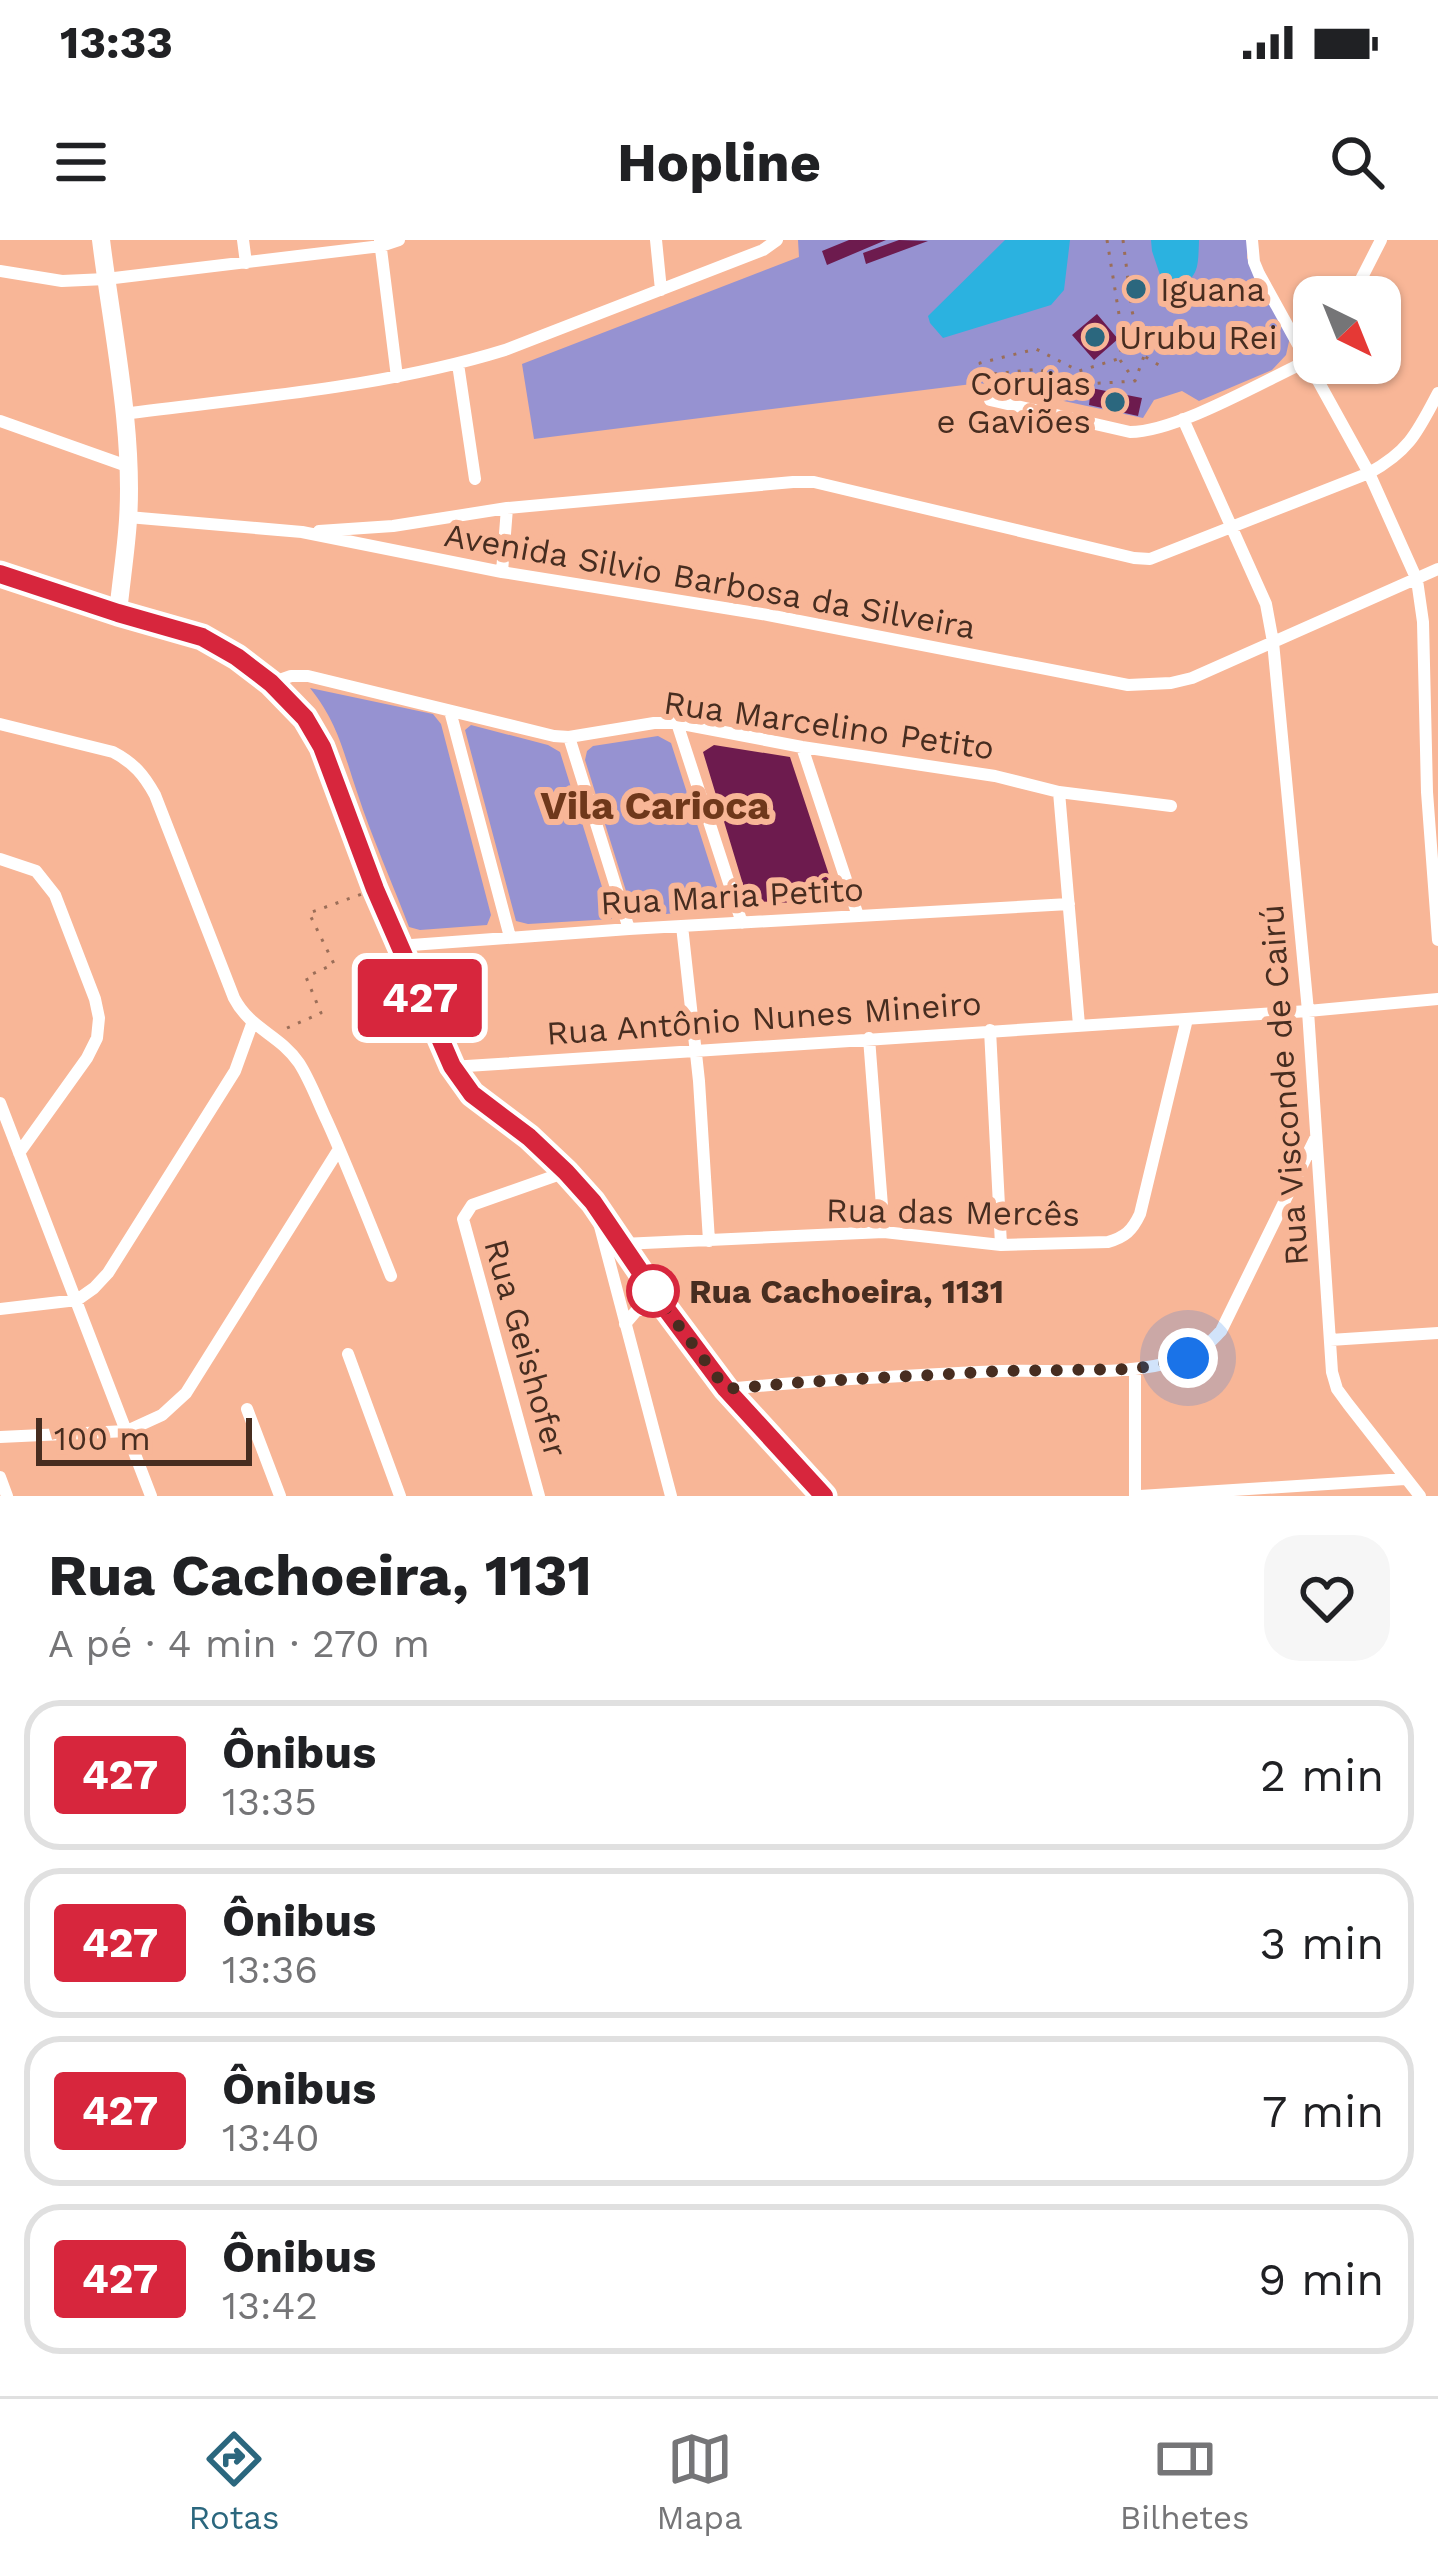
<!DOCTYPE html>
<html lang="pt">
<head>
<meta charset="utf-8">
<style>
	body { margin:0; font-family:"Work Sans",sans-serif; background:#f6f6f6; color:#202124; height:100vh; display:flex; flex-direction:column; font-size:45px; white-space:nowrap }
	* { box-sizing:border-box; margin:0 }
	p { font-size:39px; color:#757577 }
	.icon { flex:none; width:66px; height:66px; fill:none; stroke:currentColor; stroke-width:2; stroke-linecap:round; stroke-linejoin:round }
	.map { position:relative; height:1256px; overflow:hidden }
	.sheet { display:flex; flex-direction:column; background:#fff; flex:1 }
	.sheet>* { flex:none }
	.badge { padding:0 24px; border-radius:9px; font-size:42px; line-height:78px }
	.needle { width:78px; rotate:137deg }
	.tools { position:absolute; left:1293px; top:36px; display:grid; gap:24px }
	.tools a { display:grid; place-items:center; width:108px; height:108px; border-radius:24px; background:#fff; box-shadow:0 3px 9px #0004; font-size:60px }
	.scale { position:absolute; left:36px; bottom:30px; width:216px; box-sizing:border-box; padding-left:12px; border:6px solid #472d20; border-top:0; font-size:33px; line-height:42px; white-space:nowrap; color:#472d20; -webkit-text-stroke:9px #f8b697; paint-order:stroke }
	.you { position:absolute; width:60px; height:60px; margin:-30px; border:9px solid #fff; border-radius:50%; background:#1a73e8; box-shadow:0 0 0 18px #1a73e833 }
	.map>.badge { position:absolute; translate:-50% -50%; box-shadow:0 0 0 6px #fff }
	.round { display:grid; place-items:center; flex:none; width:126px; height:126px; border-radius:36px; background:#f6f6f6 }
	.head { display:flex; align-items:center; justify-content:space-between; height:204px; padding:0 48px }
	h1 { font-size:57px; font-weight:700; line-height:90px }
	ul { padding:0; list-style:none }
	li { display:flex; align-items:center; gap:36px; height:150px; margin:0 24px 18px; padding:0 24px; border:6px solid #e0e0e0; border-radius:36px }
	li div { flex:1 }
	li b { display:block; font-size:45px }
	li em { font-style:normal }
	li .badge { min-width:132px; font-weight:700; text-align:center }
	.status { display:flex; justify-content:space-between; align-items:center; height:84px; padding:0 60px; background:#fff; direction:ltr }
	.status svg { height:33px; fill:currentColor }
	header { display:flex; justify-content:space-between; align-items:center; height:156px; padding:0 48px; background:#fff; font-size:54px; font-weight:700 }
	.dock { display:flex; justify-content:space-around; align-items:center; height:168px; border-top:3px solid #e0e0e0; background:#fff; font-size:33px; color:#757577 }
	.dock a { display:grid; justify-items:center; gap:6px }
	.dock .active { color:#2b677e }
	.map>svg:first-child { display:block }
	.green { fill:#9692d1 }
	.water { fill:#2bb2e0 }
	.building { fill:#6d1b4e }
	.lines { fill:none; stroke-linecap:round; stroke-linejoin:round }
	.path { stroke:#9b6e58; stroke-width:3; stroke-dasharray:3 9; stroke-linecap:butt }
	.street { stroke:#fff; stroke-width:12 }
	.secondary { stroke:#fff; stroke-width:18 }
	.line-casing { stroke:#fff; stroke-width:27 }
	.line { stroke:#d7263d; stroke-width:18 }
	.walk { stroke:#472d20; stroke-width:12; stroke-dasharray:0 21.6 }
	.poi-dot { fill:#2b677e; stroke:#f8b697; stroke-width:4.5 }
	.stop-dot { fill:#fff; stroke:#d7263d; stroke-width:6 }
	.labels { text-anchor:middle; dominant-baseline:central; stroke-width:12; stroke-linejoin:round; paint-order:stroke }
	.poi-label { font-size:33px; fill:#472d20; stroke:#f8b697; text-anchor:start }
	.street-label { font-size:33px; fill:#472d20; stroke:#f8b697 }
	.stop-label { font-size:33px; font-weight:bold; fill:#472d20; stroke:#f8b697; text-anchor:start }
	.quarter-label { font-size:39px; font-weight:bold; fill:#6f381b; stroke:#f8b697 }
</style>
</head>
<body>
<div class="status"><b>13:33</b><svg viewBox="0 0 49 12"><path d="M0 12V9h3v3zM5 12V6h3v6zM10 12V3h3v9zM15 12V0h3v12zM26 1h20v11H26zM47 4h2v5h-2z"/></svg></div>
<header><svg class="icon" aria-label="menu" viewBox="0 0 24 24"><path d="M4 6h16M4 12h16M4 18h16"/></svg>Hopline<svg class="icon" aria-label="search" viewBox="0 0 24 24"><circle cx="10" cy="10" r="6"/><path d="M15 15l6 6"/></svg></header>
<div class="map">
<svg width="1438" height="1256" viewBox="0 0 1438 1256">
	<rect width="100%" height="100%" fill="#f8b697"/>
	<path class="green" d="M798,0h450l-1,18 43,79 -4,18 -14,15 -73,31 -17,-10 -28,9 -11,18 -163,-35 -446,56 -12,-75 277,-107z
		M310,448l123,26 8,10 50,191 -4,10 -67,5 -11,-3c-17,-45 -37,-89 -52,-135 -14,-41 -19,-69 -47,-104z
		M471,485l77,20 12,7 52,167 -84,5 -12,-3 -51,-191z
		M658,496l13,7 52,162 -5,4 -73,7 -14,-9 -46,-147 2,-9 6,-5z"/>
	<path class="water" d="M1005,0h65l-6,50 -13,15 -108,33 -13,-15 -2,-7z
		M1151,0h48c-1,34 -1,39 -33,53l-14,-42z"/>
	<path class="building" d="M849,0h37l-59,25 -5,-14z
		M899,0l29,1 -62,23 -3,-11z
		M1097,74l21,25 -24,21 -22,-25z
		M1091,148l51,10 -4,18 -49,-11z
		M714,505l76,12 49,148 -91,-4 -45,-149z"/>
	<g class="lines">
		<path class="path" d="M1107,0l16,99
			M1123,0l9,71 12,45 18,11
			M1138,94l-14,7 -6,18 -39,12 -43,-22 -56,14 4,12 55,-6 31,16 65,-4 9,-25
			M1120,120l15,21
			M287,788l34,-15 -15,-36 28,-13 -25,-51 53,-19"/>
		<path class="street" d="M243,0l3,23
			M656,0l5,50
			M1252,0l2,22 5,12 110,199 48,107 6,42 4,170 11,148
			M380,1l17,136
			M0,31l62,10 44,-2 275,-33 18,-6
			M1352,57l29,-57
			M458,124l17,115
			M990,160l140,32c46,0 132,-50 177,-71l7,-6
			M123,174c127,-17 259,-26 382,-64l258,-100 14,-10
			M1183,179l83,185 7,38 35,369 24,361 5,17 11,15 72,92
			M0,181l127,45
			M128,277l174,15 200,40 266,43 360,70 43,-2 21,-5 246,-109
			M319,291l74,-5 114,-18 286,-26h21l320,76 16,1 219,-86c40,-22 48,-40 69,-80
			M502,332l5,-64
			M271,443l20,-7h17l246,60 15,1 85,-14h23l125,24 193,29 64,16 112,14
			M450,471l60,226
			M677,483l65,200
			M0,484l113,28c21,11 31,23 42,43l79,203c16,31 46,37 65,65 11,17 19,39 28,58 23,51 43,103 64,155
			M569,497l60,192
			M802,507l56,169
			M1059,552l20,233
			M0,619l36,12 19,24 40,104 4,19 -2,20 -10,20 -68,95
			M682,686l17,155 10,160
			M398,706l231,-17 440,-25
			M990,790l11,215
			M869,798l15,194
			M451,827l857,-56 130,-12
			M0,863l151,393
			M597,975l74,281
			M622,1004l262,-12 117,13 107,-3c17,-5 24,-11 32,-28l47,-195
			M0,1069l77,-9 17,-12 14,-15 127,-202 17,-47
			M625,1084l12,-14h29
			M1330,1100l108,-7
			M348,1114l52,142
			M1135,1129v127
			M726,1149c92,-9 184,-14 276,-18 60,-2 125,7 183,-13 15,-4 25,-16 36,-27l94,-192
			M247,1169l33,87
			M0,1197l127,-6 35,-16 24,-22 153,-244
			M0,1237l7,19
			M539,1256l-76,-277 9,-14 94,-33
			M1140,1256l265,-17"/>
		<path class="secondary" d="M101,0c11,89 33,191 27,280 -2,31 -7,62 -10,93
			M0,334l118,39 84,24 35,20 34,26 34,35 17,29 53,142 76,178 22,27 56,43 64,65 60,89 73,98 97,107"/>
	</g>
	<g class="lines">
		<g class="line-casing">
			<path id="line" d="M0,334l118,39 84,24 35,20 34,26 34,35 17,29 53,142 77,177 20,28 57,43 37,35 27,30 68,100 65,87 98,107"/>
		</g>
		<use href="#line" class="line"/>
		<path class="walk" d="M653,1051l73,98 78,-7 198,-11 133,-2 53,-11"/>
	</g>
	<g class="poi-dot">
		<circle cx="1136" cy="49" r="12"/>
		<circle cx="1095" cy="97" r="12"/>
		<circle cx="1115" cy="162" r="12"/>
	</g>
	<circle class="stop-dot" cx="653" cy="1051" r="24"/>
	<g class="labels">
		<g class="poi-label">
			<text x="1160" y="49">Iguana</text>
			<text x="1119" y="97">Urubu Rei</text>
			<text x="1091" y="143" text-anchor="end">Corujas<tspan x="1091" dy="38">e Gaviões</tspan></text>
		</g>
		<g class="street-label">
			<text transform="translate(710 341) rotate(10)">Avenida Silvio Barbosa da Silveira</text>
			<text transform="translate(829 485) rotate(8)">Rua Marcelino Petito</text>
			<text transform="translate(732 656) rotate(-3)">Rua Maria Petito</text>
			<text transform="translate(764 778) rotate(-4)">Rua Antônio Nunes Mineiro</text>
			<text transform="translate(1284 845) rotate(-94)">Rua Visconde de Cairú</text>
			<text transform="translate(953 972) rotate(1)">Rua das Mercês</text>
			<text transform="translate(526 1108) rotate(74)">Rua Geishofer</text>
		</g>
		<g class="stop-label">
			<text x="689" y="1051">Rua Cachoeira, 1131</text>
		</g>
		<g class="quarter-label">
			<text x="655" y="565">Vila Carioca</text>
		</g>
	</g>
</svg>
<div class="tools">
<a><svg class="needle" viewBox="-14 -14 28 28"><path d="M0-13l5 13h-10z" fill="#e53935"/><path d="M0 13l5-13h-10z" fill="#757577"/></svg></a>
</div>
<div class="scale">100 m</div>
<div class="you" style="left:1188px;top:1118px"></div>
<b class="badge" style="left:420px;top:758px;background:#d7263d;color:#fff">427</b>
</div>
<section class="sheet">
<div class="head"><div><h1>Rua Cachoeira, 1131</h1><p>A pé · 4 min · 270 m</p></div><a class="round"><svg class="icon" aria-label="heart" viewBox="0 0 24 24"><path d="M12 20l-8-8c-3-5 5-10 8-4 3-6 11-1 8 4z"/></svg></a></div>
<ul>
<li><span class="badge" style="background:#d7263d;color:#fff">427</span><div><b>Ônibus</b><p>13:35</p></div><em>2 min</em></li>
<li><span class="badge" style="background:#d7263d;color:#fff">427</span><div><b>Ônibus</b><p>13:36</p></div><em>3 min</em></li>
<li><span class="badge" style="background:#d7263d;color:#fff">427</span><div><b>Ônibus</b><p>13:40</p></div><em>7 min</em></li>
<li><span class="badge" style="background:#d7263d;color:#fff">427</span><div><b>Ônibus</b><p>13:42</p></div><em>9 min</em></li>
</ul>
</section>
<nav class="dock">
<a class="active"><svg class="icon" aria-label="directions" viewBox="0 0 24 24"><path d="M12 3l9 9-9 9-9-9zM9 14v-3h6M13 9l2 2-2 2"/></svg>Rotas</a>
<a><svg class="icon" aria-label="map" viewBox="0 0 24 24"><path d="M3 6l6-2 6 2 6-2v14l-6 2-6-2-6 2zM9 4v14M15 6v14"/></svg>Mapa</a>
<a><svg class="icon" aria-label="tickets" viewBox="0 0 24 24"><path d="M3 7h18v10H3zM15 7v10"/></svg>Bilhetes</a>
</nav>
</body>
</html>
